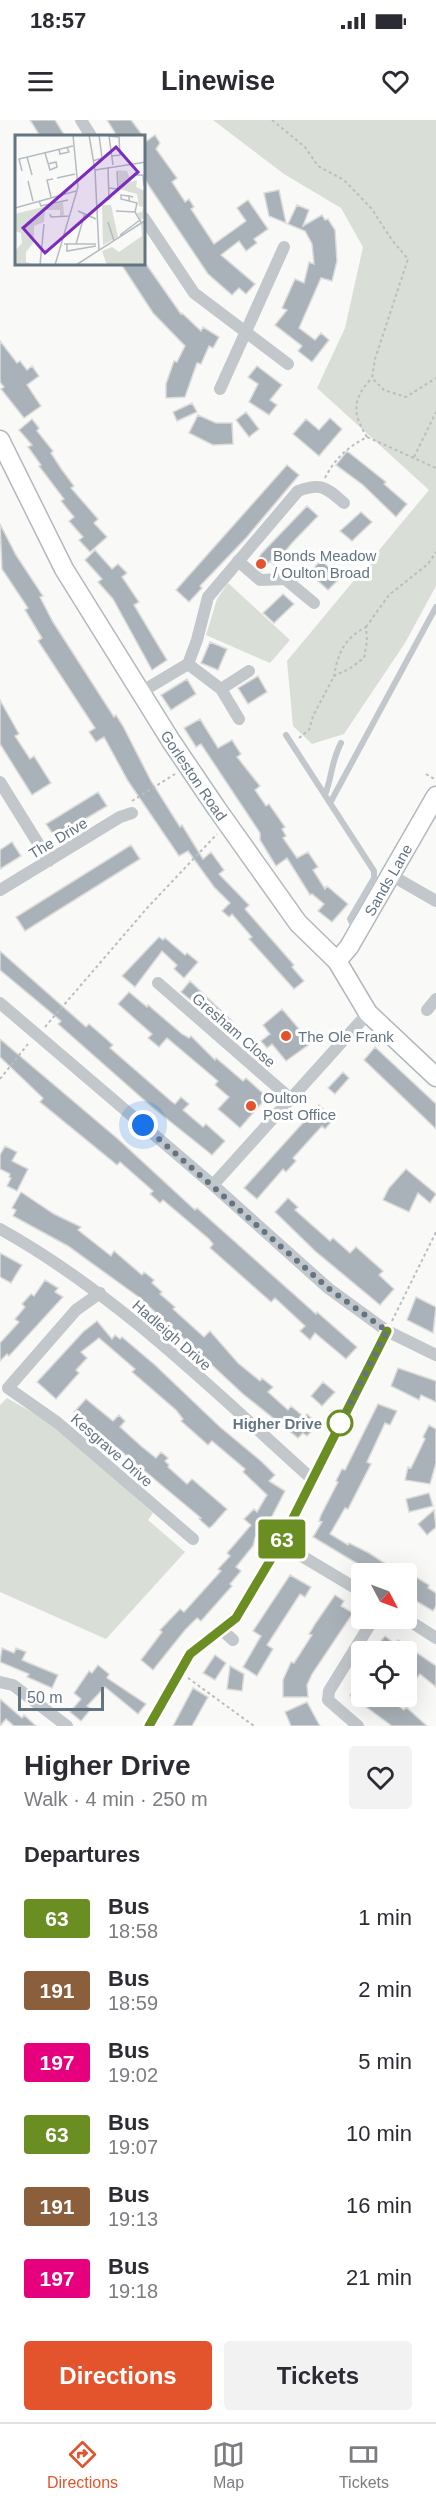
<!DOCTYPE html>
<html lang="en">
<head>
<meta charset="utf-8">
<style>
	body { margin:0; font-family:Arial,sans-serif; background:#f2f2f3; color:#2b2b33; height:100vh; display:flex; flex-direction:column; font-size:22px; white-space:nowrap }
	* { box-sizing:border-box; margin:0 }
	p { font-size:20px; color:#7c7c81 }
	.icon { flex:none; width:33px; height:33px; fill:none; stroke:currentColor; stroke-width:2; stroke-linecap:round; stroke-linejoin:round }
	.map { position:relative; height:1606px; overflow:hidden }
	.sheet { display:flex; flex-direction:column; background:#fff; flex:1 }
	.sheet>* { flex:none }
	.badge { padding:0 12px; border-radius:4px; font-size:21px; line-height:39px }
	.needle { width:39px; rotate:131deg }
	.fabs { position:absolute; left:351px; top:1443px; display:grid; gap:12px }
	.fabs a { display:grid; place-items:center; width:66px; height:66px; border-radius:6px; background:#fff; box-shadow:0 6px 24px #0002; font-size:30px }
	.scale { position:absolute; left:18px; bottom:15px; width:86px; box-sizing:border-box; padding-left:6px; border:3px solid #647582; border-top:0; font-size:16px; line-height:21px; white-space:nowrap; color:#647582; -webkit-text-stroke:4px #fff; paint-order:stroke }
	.you { position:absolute; width:30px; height:30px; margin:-15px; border:4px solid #fff; border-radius:50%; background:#1a73e8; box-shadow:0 0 0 9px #1a73e833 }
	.map>.badge { position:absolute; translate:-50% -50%; box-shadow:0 0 0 3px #fff }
	h2 { padding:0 24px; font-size:22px; line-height:54px }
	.round { display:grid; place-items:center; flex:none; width:63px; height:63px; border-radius:6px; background:#f2f2f3 }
	.head { display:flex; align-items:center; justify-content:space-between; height:102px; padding:0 24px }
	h1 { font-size:28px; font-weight:700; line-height:45px }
	.cta { display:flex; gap:12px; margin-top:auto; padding:12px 24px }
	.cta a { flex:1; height:69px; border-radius:6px; background:#e3542c; color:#fff; font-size:24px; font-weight:700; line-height:69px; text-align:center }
	.cta a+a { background:#f2f2f3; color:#2b2b33 }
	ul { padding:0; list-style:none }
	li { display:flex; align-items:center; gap:18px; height:72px; padding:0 24px }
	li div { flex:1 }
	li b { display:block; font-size:22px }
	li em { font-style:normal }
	li .badge { min-width:66px; font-weight:700; text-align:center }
	.status { display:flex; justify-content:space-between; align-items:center; height:42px; padding:0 30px; background:#fff; direction:ltr }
	.status svg { height:16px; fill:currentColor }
	header { display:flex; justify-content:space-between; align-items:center; height:78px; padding:0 24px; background:#fff; font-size:27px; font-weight:700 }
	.dock { display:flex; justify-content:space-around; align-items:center; height:84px; border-top:2px solid #e1e1e2; background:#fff; font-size:16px; color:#7c7c81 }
	.dock a { display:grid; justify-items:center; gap:3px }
	.dock .on { color:#e3542c }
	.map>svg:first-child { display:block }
	.green { fill:#d9ded6 }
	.building { fill:#a9b2b8; stroke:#dbdbd9; stroke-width:1.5 }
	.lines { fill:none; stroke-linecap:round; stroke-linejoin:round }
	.secondary-casing { stroke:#b2b9be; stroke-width:21 }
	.path { stroke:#babec1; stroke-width:2; stroke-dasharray:3 3; stroke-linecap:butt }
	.lane { stroke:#c2c7cb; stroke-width:6 }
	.street { stroke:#c2c7cb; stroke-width:12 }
	.secondary { stroke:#fff; stroke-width:18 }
	.line-casing { stroke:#fff; stroke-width:14 }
	.line { stroke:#6b8e23; stroke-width:9 }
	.walk { stroke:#647582; stroke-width:6; stroke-dasharray:0 10.8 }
	.poi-dot { fill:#e3542c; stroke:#fff; stroke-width:2 }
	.stop-dot { fill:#fff; stroke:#6b8e23; stroke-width:3 }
	.labels { text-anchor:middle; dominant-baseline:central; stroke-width:6; stroke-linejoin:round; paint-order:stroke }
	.poi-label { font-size:15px; fill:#647582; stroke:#fff; text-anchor:start }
	.street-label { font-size:15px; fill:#647582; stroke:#fff }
	.stop-label { font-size:15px; font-weight:bold; fill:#647582; stroke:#fff; text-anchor:end }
	.inset-road { fill:none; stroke:#b4bcc1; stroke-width:1.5 }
	.view { fill:#7b2cbf; fill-opacity:0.15; stroke:#7b2cbf; stroke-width:3 }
	.inset-edge { fill:none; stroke:#647582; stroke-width:3 }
</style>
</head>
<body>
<div class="status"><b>18:57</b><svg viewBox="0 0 49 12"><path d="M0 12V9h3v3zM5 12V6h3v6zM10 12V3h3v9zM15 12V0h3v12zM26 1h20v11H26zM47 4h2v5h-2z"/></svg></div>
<header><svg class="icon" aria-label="menu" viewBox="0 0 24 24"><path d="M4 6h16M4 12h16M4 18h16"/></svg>Linewise<svg class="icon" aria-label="heart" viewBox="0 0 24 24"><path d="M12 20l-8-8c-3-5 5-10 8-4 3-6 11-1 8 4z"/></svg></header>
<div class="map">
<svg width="436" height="1606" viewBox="0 0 436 1606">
	<rect width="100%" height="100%" fill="#f9f9f7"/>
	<path class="green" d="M213,0h223v466l-31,57 -61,91 -32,10 -19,-18 -6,-65 142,-171 -112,-102 28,-60 18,-81 -22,-39 -57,-34z
		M228,463l62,57 -20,23 -64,-28 11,-36z
		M7,1278l47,27 99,88 -5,7 37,32 -79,87 -106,-47v-187z"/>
	<path class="building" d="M30,0h25l10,16h-25z
		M107,0h24l12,16h-26z
		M155,15l5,8 -4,6 21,29 -5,4 13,20 4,-3 5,8 -3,2 23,35 32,-23 -9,-13 11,-8 20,29 -14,10 3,4 -11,8 -7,-10 -18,14 34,29 -9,10 -7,-6 -7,7 -24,-21 -59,-88 -5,-9v-34z
		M279,70l7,33 -17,-7 -5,-23z
		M297,85l12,5 -6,16 19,-11 3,5 3,-1 7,11 2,31 -5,20 -11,-3 -22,50 16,12 6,-7 8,7 -17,22 -14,-11 4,-5 -27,-21 12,-15 -5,-2 13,-29 9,4 5,-21 5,2 -2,-20 -7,-13 -17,-7z
		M121,144h25l35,50 1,-1 19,18 2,-4 16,10 -6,11 -4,-2 -8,18 -4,-1 -12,34 -19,1v-14l8,-23 3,1 8,-16 -32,-33z
		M0,221l17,22 3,-2 7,9 5,-4 7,10 -12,9 14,21 -17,12 -23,-29 3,-2 -4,-5z
		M257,246l25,19 -12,15 7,5 -8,10 -20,-13 9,-18 -10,-7z
		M192,283l5,9 -20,9 -4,-9z
		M246,292l13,17 -10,8 -13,-17z
		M198,295l18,8h16l1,21 -20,1 -24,-12z
		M330,298l12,11 -23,27 -26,-22 13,-15 13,11z
		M32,299l7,9 -2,3 16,20 -2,2 11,17 12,16 -3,2 27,31 -4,4 13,14 -17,15 -11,-12 4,-3 -14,-16 5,-4 -13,-16 3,-2 -25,-33 2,-1 -13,-18 4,-2 -13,-15z
		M347,331l39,31 -2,2 23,20 -11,13 -33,-32 -27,-20z
		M287,345l12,10 -53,63 -46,48 2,2 -13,14 -13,-12z
		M307,386l11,10 -26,27 -18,22 -4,-4 -8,10 -7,-6 6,-11z
		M361,392l11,10 -20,19 -12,-10z
		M0,404l16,31 27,41 -3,1 13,25 61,95 2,-2 7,11 28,55 29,46 2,-2 21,34 8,-7 13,18 -5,4 30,31 -4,4 49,56 -2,2 12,14 -10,8 -45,-50 3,-2 -20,-23 -3,3 -7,-6 8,-8 -16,-16 -26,-36 -9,5 -51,-75 -24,-44 -8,5 -7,-10 6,-4 -57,-87 4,-3 -17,-28 3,-2 -26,-39z
		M95,430l17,19 6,-5 9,9 -5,4 17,25 -5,3 33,55 -15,10 -39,-71 -15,-17 4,-3 -17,-19z
		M321,440l19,18 -12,12 -19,-17z
		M283,474l11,10 -20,19 -11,-10z
		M210,522l17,7 -9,21 -17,-7z
		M258,556l9,16 -19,12 -10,-16z
		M187,559l9,15 -25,16 -10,-15z
		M0,580l19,34 -4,2 15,23 4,-3 17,27 -19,12 -32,-51z
		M200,599l18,29 14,-8 9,14 -4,3 23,29 -5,4 11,16 3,-2 16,23 -3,2 4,7 -3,2 14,20 11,-6 10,15 -5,3 12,19 2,-3 21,18 -16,18 -14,-11 6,-7 -12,-10 -2,1 -23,-37 -11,8 -16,-26v-7l-59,-89 -5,3 -12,-19z
		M98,672l9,14 -52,31 -9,-13z
		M12,722l9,14 -21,13v-19z
		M131,725l9,14 -115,72 -9,-14z
		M159,817l4,3 2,-2 20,17 2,-2 11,9 -14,16 -10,-9 3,-4 -15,-14 -27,36 -13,-11z
		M0,831l86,76 3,-3 14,12 10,9 -3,3 61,53 4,3 6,-7 8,7 -6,6 20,17 3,-3 19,17 -13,14 -60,-48 -94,-83 3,-3 -61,-51z
		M190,861l43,41 -7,8 -45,-38z
		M129,872l18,15 1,-2 34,29 7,4 2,-2 24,24 1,-2 27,23 3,-3 21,19 -27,31 -22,-19 11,-12 -14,-12 3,-4 -51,-43 -8,9 -11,-9 4,-4 -34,-30z
		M282,889l29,34 -25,18 -14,-17 -5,4 -6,-7 9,-7 -7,-9z
		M0,919l118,100 77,71 2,-2 119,106 1,-2 40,35 -11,12 -31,-26 -5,7 -10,-9 5,-5 -30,-28 -4,4 -61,-54 3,-4 -4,-5 -46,-39 -3,3 -10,-9 3,-3 -33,-29 -3,3 -77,-63 3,-4 -43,-41z
		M375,927l61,57v25l-72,-69z
		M343,952l6,6 -14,16 -7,-6z
		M319,985l15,14 -9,10 -3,-3 -29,32 3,3 -10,11 -3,-3 -26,30 -13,-11z
		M5,1026l12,6 -5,9 16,8 -11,22 -10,-5 4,-8 -2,-1 1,-3 -10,-5v-14z
		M406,1049l30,25 -6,9 -12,-10 -9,19 -26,-12 6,-12z
		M21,1072l33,22 27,13 -3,3 33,26 3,-5 28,24 2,-3 10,8 -2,3 10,9 -2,2 15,13 -2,2 31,28 6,-6 28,32 22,18 2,-3 11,9 -5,5 20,18 3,-4 13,11 3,-3 11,10 -11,12 -4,-3 -5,5 -55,-44 -103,-96 -72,-52 -55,-30 3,-6 -4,-2z
		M288,1078l10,9 -3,3 35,31 3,-3 17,15 6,-6 27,24 -4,4 15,14 -14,16 -65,-54 -40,-39z
		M0,1133l22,12 -11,18 -11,-6z
		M45,1160l13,8 -3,4 8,5 -54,59 -2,-2 -7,7v-18l19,-21 -4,-3 10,-12 -3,-3 9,-10 3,2z
		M416,1177l20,10 -3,26 -26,-13z
		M97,1201l15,18 3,-4 5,4 2,-2 33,28 65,62 41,34 14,14 -6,6 16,10 -16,31 -14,16 -2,8 -17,21 5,4 -11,13 2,2 -31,35 -4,-3 -12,12 -32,40 -12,-10 21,-28 -2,-2 20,-21 4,3 37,-41 -3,-2 12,-13 -3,-3 24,-28 -7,-6 10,-10 3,3 10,-17 -24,-23 2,-3 -33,-28 -4,4 -27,-24 2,-2 -7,-9 -44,-38 3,-3 -36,-31 -18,14 6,6 -11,12 3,3 -23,26 -19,-17 46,-50z
		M398,1248l38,13v21l-15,-7 -2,5 -28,-14z
		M323,1262l12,10 -13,14 -11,-10z
		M86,1279l27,22 6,-6 6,6 -5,6 21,19 15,12 5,-6 7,6 -3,3 4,4 -1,2 19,17 5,-5 35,30 -15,17 -3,2 -10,-9 2,-1 -127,-106z
		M378,1284l19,7 -7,14 -5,-2 -18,39 4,2 -23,45 -3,-1 -15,26 18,11 1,-2 20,10 32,21h-35l2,-4 -55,-33 9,-15 -3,-1 2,-6 17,-33 -2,-1 6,-12 3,1z
		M429,1305l7,4v34l-6,21 -25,-4 3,-13 3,1 14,-29 -2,-2z
		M429,1373l4,13 -24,6 -3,-13z
		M434,1390l2,17 -9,8 -9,-11z
		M406,1451l23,14 -1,3 8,5v13l-3,5 -27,-16z
		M290,1455l21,12 -6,10 -5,-3 -33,51 6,4 -16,27 -14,-9 18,-31 -8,-5z
		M335,1475l9,6 -3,5 12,7 -41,61 -5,11 1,12h-25v-17l8,-18 3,1 18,-28 -3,-1 6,-10z
		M385,1516l10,8 3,-4 38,26v21l-16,-13 -3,4 -11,-9v-17h-27l4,-6 -4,-3z
		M2,1528l12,5 2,-5 10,4 -4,8 36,15 -6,13 -25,-11 2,-3 -29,-12z
		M215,1535l11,8 -11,17 -12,-7z
		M98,1545l11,9 -2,4 39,26 -8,10 -33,-27 -18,19 4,3 -10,12 -11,-9 11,-13 -7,-6 15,-22 3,2z
		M230,1546l14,8 -2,17 -15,-2z
		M362,1560v16h10l9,8 6,-7 17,13 2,-3 21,19h-35l-42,-31z
		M193,1568l15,9 -16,29h-19z
		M0,1579l22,19 2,-3 12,11h-22l-8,-7 -6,7z
		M307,1582l13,24h-29l-6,-14z"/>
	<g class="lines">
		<g class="secondary-casing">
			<g id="secondary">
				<path id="s1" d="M0,320l64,129 107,172 46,68 81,114 39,38 31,52 68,64"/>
				<path id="s2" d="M337,841l12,-14 87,-151"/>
			</g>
		</g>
		<path class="path" d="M272,0l33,27 13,19 26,14 27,28 21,32 16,19 -33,100 -3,19 12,12 22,7 30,-19
			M367,317c-15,-24 -15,-37 4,-58
			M414,337l22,-45
			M325,358c10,-20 23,-31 42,-41l69,31
			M366,507l23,-32 39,-31 8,-12
			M299,618l10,-8 4,-14 21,-40 15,-7 15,-11 3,-17 -1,-14c-21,11 -28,25 -32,49
			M426,654l10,6
			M132,681l43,-27
			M45,907l103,-120 69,-73
			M0,959l28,-35
			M392,1201l44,-89
			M188,1558l66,48"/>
		<path class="lane" d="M286,615l88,136v7l-24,41 5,10
			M325,675c7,-18 6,-33 16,-52
			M330,683l106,-196"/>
		<path class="street" d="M81,0l10,16
			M144,98l50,75 94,71
			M220,269l64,-142
			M238,441l22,19 25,-1 29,24
			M188,544l33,25 18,30
			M221,569l28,-18
			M141,572l47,-28 9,-24 11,-43 90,-106c24,-9 28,-3 46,12
			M0,662l49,79
			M389,754l47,27
			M0,770l120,-73 12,-4
			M158,863l133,116
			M0,883l213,182 115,103 59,43 49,24
			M427,890l9,-11
			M213,1065l155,-172
			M0,1109c117,65 213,161 312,250
			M100,1173l-24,17 -68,78 50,35 135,116
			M280,1423l82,49
			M405,1498l31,20
			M222,1510l11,10
			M0,1562l13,3 54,41
			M149,1606l41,-72 45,-36 45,-75 107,-212
			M358,1606l-30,-26 1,-9 45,-73"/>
		<use href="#secondary" class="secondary"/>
	</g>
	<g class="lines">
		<g class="line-casing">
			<path id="line" d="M149,1606l41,-72 46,-36 44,-74 107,-213"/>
		</g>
		<use href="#line" class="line"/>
		<path class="walk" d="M143,1005l185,163 59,43 -47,92"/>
	</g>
	<g class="poi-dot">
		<circle cx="261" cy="444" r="6"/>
		<circle cx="286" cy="916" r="6"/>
		<circle cx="251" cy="986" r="6"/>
	</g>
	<circle class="stop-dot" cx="340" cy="1303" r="12"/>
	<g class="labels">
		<g class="poi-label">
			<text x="273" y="435">Bonds Meadow<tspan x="273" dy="17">/ Oulton Broad</tspan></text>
			<text x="298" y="916">The Ole Frank</text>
			<text x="263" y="977">Oulton<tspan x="263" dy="17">Post Office</tspan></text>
		</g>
		<g class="street-label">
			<text stroke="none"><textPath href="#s1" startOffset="388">Gorleston Road</textPath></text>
			<text transform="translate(58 718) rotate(-31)">The Drive</text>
			<text stroke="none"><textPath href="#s2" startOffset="96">Sands Lane</textPath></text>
			<text transform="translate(234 910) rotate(41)">Gresham Close</text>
			<text transform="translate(172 1215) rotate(41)">Hadleigh Drive</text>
			<text transform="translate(112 1330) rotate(41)">Kesgrave Drive</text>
		</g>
		<g class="stop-label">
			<text x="322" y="1303">Higher Drive</text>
		</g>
	</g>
	<g transform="translate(15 15)">
		<rect width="130" height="130" fill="#f9f9f7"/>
		<path d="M103,35l9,1 4,11 6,-2 -1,7 9,4v27l-4,2 -4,-7 5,-1 1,-5 -4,-1 -2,-12 -18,-5zM48,67l1,13 -4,2v-7h-15l-1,12 -10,4v16l-8,10v10l9,3h-20v-14l7,-8 -1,-10 -6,-2v-17zM87,70h9l7,32 -15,8zM130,86v44h-38l-5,-14 10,-4 7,5 23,-16 -1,-12z" fill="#d9ded6"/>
		<path class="inset-road" d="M74,0l6,35 4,81M94,1l10,1 1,18 -8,1M94,1l4,29M44,14l1,5 9,-2 -2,-5M30,18l5,17 7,-3 -1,-5 -8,2M12,22l5,18M78,26l9,-3 -3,-23M93,32l1,33M80,35l51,-8M7,36l-3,-12 54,-13M120,40h8l1,11M42,43l18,-4M13,46l5,20M93,53l10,1 -1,-18M114,61l-8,-1v4l8,2M36,62l-4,-17 6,-1M118,62l-4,-1v5l8,2 -2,9M24,66l2,5 27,-6M0,73l61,-17M63,76l18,8M101,76l19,1 6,10M35,79l1,3 19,-1M93,87l6,19M105,100l20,-15M49,109h32M52,109v7l29,-5M61,109l9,-31M25,130l4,-41M40,130l23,-78 -5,-52M61,130l70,-45"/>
		<path class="view" d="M101,12l22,25 -93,81 -22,-25z"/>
		<rect width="130" height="130" class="inset-edge"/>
	</g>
</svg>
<div class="fabs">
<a><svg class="needle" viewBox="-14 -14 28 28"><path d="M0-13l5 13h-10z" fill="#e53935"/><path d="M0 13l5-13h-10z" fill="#7c7c81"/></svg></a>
<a><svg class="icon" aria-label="locate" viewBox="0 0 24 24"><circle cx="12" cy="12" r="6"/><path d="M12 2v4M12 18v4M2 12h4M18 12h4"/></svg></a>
</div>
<div class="scale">50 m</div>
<div class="you" style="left:143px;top:1005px"></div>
<b class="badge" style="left:282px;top:1419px;background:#6b8e23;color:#fff">63</b>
</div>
<section class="sheet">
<div class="head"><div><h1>Higher Drive</h1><p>Walk · 4 min · 250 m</p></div><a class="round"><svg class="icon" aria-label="heart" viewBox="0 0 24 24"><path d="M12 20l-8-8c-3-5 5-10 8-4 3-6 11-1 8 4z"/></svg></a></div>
<h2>Departures</h2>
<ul>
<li><span class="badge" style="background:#6b8e23;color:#fff">63</span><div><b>Bus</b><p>18:58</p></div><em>1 min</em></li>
<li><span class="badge" style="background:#8b5e3c;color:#fff">191</span><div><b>Bus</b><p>18:59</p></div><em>2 min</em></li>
<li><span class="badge" style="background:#e6007e;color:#fff">197</span><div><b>Bus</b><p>19:02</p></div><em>5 min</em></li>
<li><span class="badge" style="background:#6b8e23;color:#fff">63</span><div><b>Bus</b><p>19:07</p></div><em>10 min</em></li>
<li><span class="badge" style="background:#8b5e3c;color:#fff">191</span><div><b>Bus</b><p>19:13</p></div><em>16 min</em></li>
<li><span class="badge" style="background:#e6007e;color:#fff">197</span><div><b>Bus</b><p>19:18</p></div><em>21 min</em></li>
</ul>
<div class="cta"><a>Directions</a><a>Tickets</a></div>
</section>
<nav class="dock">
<a class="on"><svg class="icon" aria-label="directions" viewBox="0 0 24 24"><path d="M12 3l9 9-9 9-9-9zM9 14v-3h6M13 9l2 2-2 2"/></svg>Directions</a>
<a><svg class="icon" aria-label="map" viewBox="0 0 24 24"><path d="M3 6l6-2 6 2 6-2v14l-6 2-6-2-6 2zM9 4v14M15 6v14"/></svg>Map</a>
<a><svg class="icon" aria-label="tickets" viewBox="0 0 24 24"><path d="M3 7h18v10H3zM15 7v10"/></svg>Tickets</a>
</nav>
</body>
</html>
